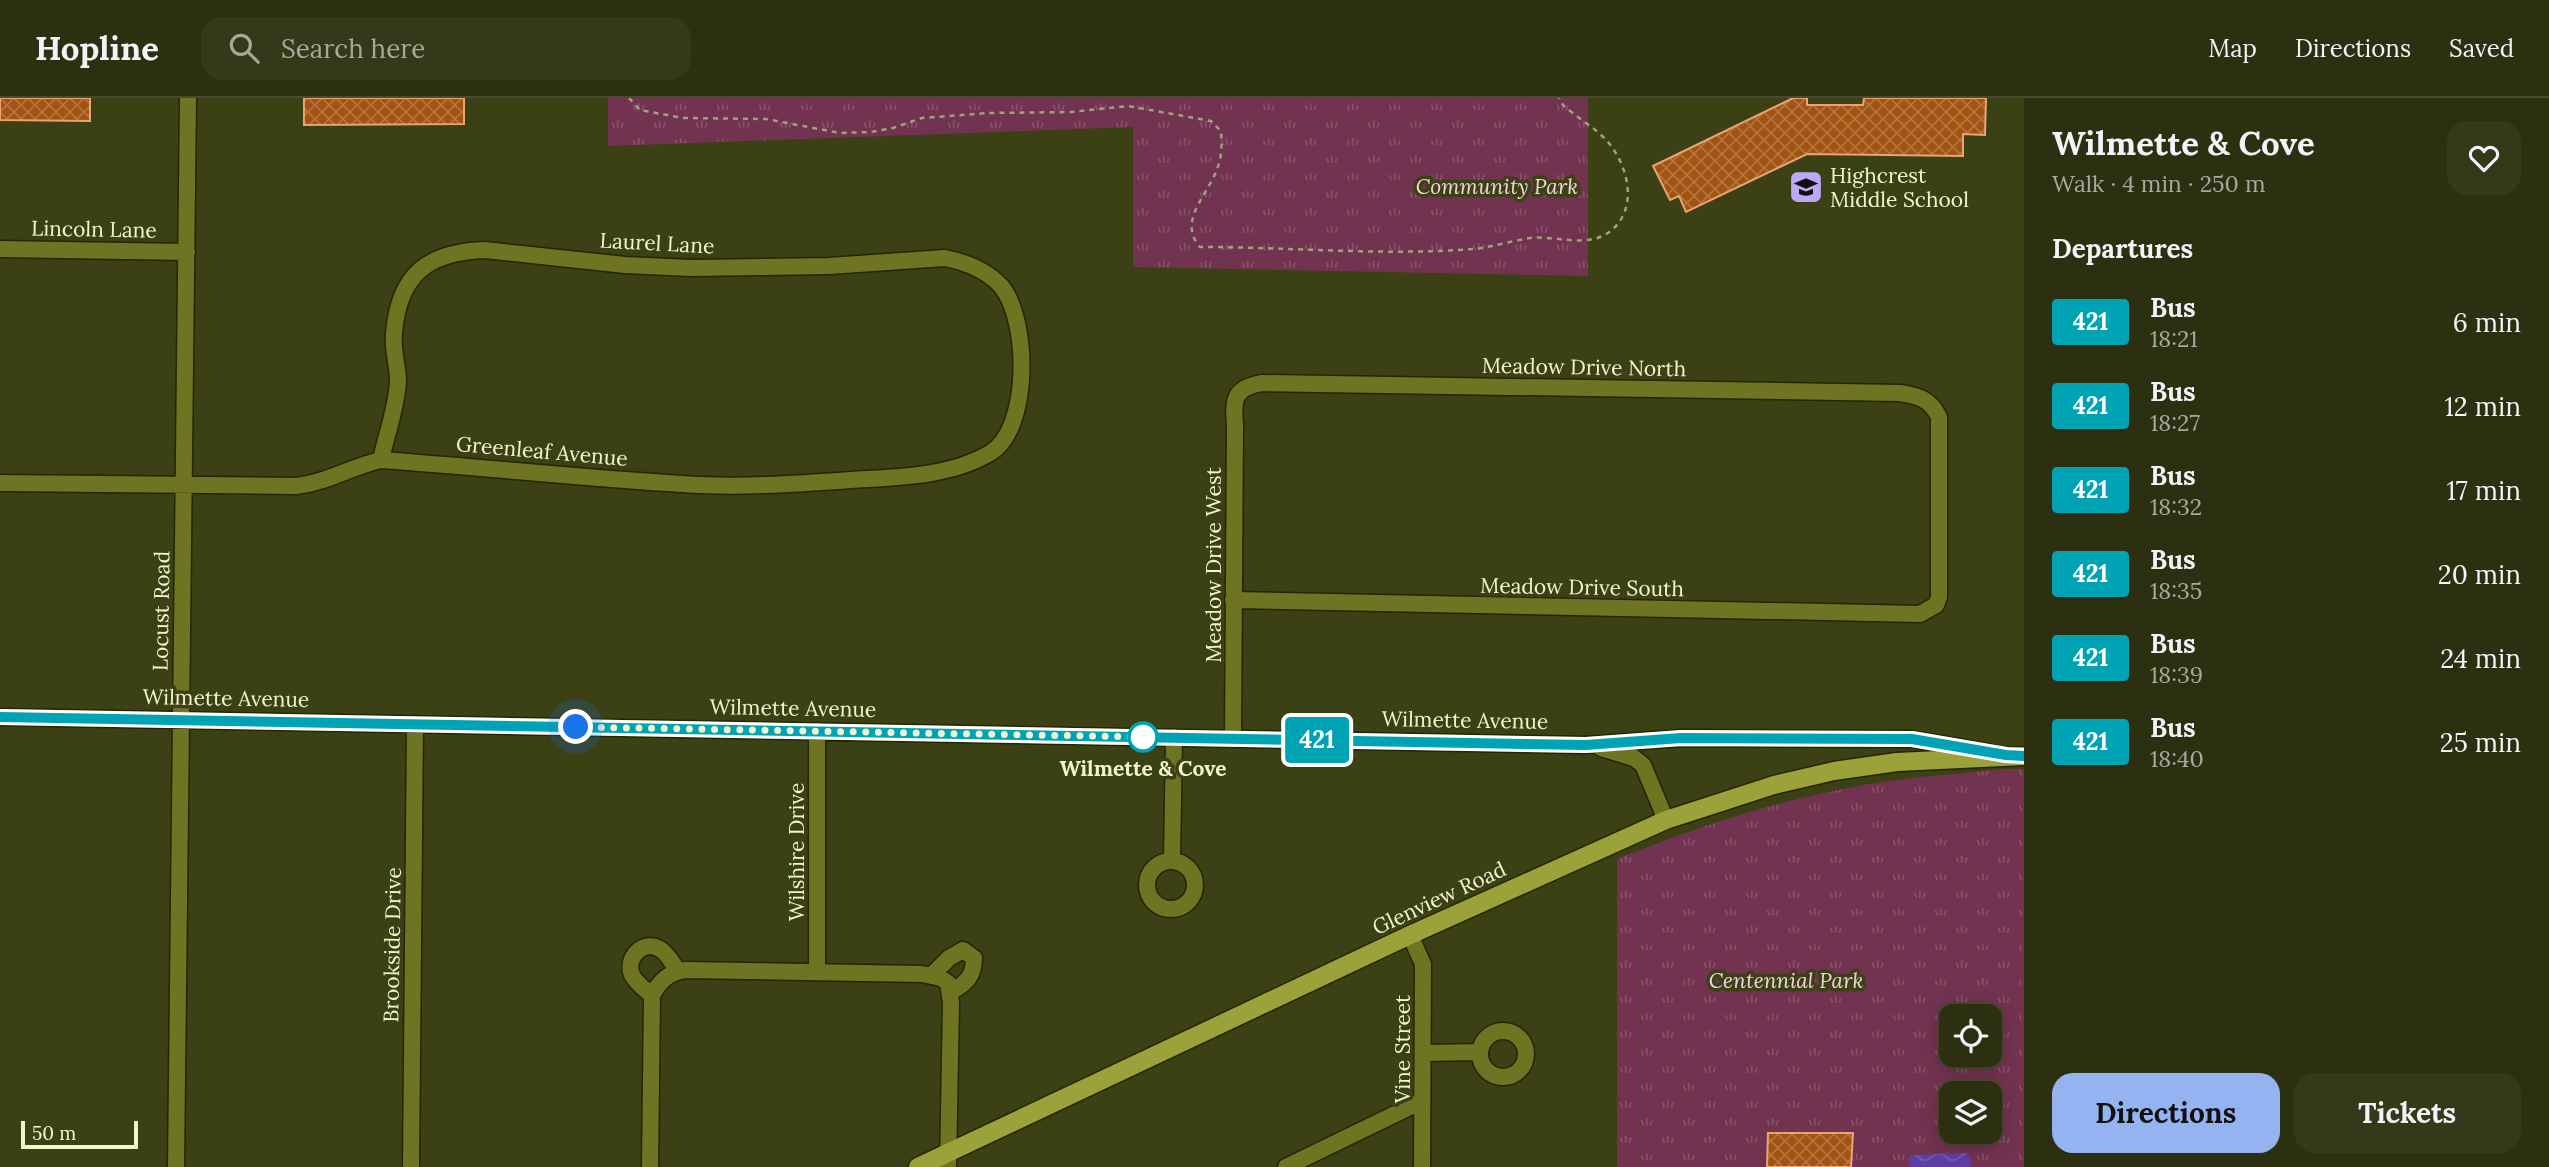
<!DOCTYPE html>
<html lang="en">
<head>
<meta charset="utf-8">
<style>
	body { margin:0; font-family:Lora,serif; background:#353819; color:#f1f3f6; height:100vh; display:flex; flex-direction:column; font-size:26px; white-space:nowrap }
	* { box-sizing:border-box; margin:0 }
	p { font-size:23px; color:#a7a99f }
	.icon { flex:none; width:38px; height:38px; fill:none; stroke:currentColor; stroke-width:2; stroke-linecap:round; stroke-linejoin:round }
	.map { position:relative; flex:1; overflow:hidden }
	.side { display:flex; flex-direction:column; background:#2d3010; width:525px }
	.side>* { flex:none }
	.badge { padding:0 14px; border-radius:5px; font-size:24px; line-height:46px }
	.controls { position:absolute; left:1939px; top:906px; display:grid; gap:14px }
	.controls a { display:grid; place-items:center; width:63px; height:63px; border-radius:14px; background:#2d3010; box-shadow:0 4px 18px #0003,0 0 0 2px #484b30; font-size:35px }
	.scale { position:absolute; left:21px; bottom:18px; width:117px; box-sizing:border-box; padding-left:7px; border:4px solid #f0f5ce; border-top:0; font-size:19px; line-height:24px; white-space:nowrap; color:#f0f5ce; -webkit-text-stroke:5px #3c4015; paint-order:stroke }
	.you { position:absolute; width:35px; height:35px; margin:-18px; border:5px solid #fff; border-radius:50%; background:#1a73e8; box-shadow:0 0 0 10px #1a73e833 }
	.map>.badge { position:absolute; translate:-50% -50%; box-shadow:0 0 0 4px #fff }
	h2 { padding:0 28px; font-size:26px; line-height:63px }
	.round { display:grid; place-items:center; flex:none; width:74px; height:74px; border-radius:21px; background:#353819 }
	.head { display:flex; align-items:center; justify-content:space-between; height:119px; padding:0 28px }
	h1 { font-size:33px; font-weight:700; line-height:52px }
	.button { display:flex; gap:14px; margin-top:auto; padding:14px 28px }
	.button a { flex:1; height:80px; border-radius:21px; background:#95b2f1; color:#111; font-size:28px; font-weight:700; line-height:80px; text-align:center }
	.button a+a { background:#353819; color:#f1f3f6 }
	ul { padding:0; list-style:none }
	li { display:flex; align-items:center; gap:21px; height:84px; padding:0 28px }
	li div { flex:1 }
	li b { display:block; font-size:26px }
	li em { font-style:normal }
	li .badge { min-width:77px; font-weight:700; text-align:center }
	header { display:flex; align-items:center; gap:42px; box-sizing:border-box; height:98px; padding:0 35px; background:#2d3010; border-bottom:2px solid #484b30 }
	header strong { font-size:33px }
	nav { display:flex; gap:38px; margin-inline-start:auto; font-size:24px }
	.search { width:490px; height:63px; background:#353819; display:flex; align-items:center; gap:18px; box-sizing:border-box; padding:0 24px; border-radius:21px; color:#a7a99f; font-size:26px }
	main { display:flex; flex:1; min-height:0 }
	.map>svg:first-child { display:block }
	.park { fill:url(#park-tufts); fill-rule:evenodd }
	.water { fill:url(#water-waves) }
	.building { fill:url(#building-cross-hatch); stroke:#e9a375; stroke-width:2 }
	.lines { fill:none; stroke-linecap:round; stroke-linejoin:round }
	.minor-casing { stroke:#242600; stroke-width:19 }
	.major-casing { stroke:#242600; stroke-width:21 }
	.path { stroke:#9ea37a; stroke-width:2.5; stroke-dasharray:5 5; stroke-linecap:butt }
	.minor { stroke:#6f7422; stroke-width:16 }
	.major { stroke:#9ba23a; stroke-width:18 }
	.line-casing { stroke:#fff; stroke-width:16 }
	.line { stroke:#00a3b4; stroke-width:10 }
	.walk { stroke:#f0f5ce; stroke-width:7; stroke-dasharray:0 12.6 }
	.stop-dot { fill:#fff; stroke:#00a3b4; stroke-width:3.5 }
	.labels { text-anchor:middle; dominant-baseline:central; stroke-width:7; stroke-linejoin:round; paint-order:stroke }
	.poi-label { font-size:21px; fill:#f0f5ce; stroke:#3c4015; text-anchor:start }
	.park-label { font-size:21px; font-style:italic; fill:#f1d2de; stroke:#3c4015 }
	.street-label { font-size:21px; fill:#f0f5ce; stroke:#3c4015 }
	.stop-label { font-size:21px; font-weight:bold; fill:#f0f5ce; stroke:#3c4015 }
</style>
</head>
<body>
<header>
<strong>Hopline</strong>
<div class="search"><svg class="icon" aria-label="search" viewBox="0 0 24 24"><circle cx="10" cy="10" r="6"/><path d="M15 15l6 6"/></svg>Search here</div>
<nav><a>Map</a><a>Directions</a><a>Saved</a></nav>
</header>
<main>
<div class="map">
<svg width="2024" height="1069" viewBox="0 0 2024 1069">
	<defs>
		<pattern id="park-tufts" width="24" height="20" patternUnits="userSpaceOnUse" patternTransform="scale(1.75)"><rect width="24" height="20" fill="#723350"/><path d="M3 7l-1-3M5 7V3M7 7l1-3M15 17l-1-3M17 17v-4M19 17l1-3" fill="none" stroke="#865168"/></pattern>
		<pattern id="water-waves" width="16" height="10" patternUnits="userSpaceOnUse" patternTransform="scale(1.75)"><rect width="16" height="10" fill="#5d3ea4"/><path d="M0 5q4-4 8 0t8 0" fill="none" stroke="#755aaf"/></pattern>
		<pattern id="building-cross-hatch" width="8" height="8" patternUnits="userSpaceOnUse" patternTransform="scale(1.75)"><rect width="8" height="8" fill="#a15312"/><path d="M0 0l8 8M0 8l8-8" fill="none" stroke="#b3753e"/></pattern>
	</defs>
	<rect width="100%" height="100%" fill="#3c4015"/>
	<path class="park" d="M608,0h980v178l-455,-9v-140l-525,19z
		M2024,671v398h-407v-308c113,-45 215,-76 337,-85 23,-2 47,-6 70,-5zM1951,919h39v38h-39zM1951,996h39v38h-39z"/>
	<path class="water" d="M1966,1055l6,9 -2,5h-61l1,-12z"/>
	<path class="building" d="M0,0h90v23l-90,-1z
		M304,0h160v26l-160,1z
		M1793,0h14v7h56l1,-7h122l-1,37 -22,-1v22l-156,-2 -121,58 -7,-16 -9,4 -17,-34z
		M1768,1035h85l-2,34h-84z"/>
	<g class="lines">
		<g class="minor-casing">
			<path id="minor" d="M0,151l187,3
				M0,385l296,3c33,-4 54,-19 85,-26 100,7 200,18 301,24 56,4 114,0 169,-4 46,-3 99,-3 139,-27 41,-24 39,-134 11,-167 -15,-16 -36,-24 -56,-28l-116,8 -138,2 -66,-3 -140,-15c-57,2 -86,24 -91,83 -2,16 4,32 4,48 -1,26 -12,54 -17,79
				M1233,502l687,14 16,-9 3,-8v-180c-9,-18 -20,-21 -39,-24l-638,-10c-29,5 -29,17 -27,42l-2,313
				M0,619l1586,28 95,-7 231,1 81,14
				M1601,650l33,10 9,7 23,55
				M1172,762l2,-123
				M1147 787a24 24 0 1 1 48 0a24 24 0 1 1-48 0Z
				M1410,837l13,29 -1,203
				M817,874v-241
				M932,877l17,-17 14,-8 11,8c0,19 -8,25 -23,34
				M652,898c-6,-6 -16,-13 -20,-21 -7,-17 11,-36 28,-26 8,5 12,14 18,22
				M1480 956a23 23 0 1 1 46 0a23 23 0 1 1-46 0Z
				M1423,955l56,-1
				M176,1069l12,-1069
				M411,1069l4,-443
				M650,1069l2,-171c7,-15 17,-24 34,-26l236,4 19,4 7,5 3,20 -3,164
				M1286,1069l136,-66"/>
		</g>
		<g class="major-casing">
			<path id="major" d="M918,1069l492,-232 256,-115 108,-35 60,-14 63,-9 127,-6"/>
		</g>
		<path class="path" d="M629,0l11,12 43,8 83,1 74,14 31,-1 22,-4 29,-10 67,-5 82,-1 57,-6 83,15 10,10c1,13 1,26 -4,38 -9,26 -40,52 -17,78 91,0 182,9 273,2 19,-2 38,-8 57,-11 27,-3 60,12 83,-9 25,-23 15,-63 -5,-87 -11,-13 -32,-25 -45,-37l-4,-7"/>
		<use href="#minor" class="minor"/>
		<use href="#major" class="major"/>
	</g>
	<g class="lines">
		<g class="line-casing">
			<path id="line" d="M0,619l1586,28 95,-7 231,1 94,16 18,1"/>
		</g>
		<use href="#line" class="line"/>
		<path class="walk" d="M576,629l570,10h-3"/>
	</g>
	<defs>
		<g id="school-square" transform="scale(1.75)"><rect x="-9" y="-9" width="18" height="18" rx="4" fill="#baaaf6" stroke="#3c4015"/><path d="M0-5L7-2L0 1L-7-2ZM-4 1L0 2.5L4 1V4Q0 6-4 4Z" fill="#111"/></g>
	</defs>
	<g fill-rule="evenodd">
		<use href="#school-square" x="1806" y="89"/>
	</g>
	<circle class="stop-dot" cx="1143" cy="639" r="14"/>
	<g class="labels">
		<g class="poi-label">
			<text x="1830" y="77">Highcrest<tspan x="1830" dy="24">Middle School</tspan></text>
		</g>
		<g class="park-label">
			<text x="1497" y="88">Community Park</text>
			<text x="1786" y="882">Centennial Park</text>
		</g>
		<g class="street-label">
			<text transform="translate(94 131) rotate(1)">Lincoln Lane</text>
			<text transform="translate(657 145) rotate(3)">Laurel Lane</text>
			<text transform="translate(1584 269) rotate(1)">Meadow Drive North</text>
			<text transform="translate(542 353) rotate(5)">Greenleaf Avenue</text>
			<text transform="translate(1213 467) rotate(-90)">Meadow Drive West</text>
			<text transform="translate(1582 489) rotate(1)">Meadow Drive South</text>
			<text transform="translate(161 513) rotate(-89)">Locust Road</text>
			<text transform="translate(226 600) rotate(1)">Wilmette Avenue</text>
			<text transform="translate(793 610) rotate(1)">Wilmette Avenue</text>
			<text transform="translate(1465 622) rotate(1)">Wilmette Avenue</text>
			<text transform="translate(796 754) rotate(-90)">Wilshire Drive</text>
			<text transform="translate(1439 800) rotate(-25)">Glenview Road</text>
			<text transform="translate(392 847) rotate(-89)">Brookside Drive</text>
			<text transform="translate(1402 951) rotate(-90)">Vine Street</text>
		</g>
		<g class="stop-label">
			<text x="1143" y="670">Wilmette &amp; Cove</text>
		</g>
	</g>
</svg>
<div class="controls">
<a><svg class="icon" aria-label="locate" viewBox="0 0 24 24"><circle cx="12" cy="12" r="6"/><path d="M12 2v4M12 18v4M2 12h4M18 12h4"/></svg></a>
<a><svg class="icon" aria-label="layers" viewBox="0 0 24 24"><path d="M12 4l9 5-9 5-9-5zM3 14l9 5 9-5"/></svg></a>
</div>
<div class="scale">50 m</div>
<div class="you" style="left:576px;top:629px"></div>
<b class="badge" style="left:1317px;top:642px;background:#00a3b4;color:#fff">421</b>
</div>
<section class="side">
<div class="head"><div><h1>Wilmette &amp; Cove</h1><p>Walk · 4 min · 250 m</p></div><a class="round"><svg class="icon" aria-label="heart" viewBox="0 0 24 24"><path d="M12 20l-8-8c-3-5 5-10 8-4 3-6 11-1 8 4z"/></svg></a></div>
<h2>Departures</h2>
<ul>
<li><span class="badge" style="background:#00a3b4;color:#fff">421</span><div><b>Bus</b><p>18:21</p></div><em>6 min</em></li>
<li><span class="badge" style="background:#00a3b4;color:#fff">421</span><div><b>Bus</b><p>18:27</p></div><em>12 min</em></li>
<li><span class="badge" style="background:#00a3b4;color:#fff">421</span><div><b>Bus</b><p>18:32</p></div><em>17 min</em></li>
<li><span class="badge" style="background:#00a3b4;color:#fff">421</span><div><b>Bus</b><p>18:35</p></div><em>20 min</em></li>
<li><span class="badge" style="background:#00a3b4;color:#fff">421</span><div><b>Bus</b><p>18:39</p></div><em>24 min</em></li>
<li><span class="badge" style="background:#00a3b4;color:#fff">421</span><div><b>Bus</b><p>18:40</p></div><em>25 min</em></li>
</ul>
<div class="button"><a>Directions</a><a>Tickets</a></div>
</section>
</main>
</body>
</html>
